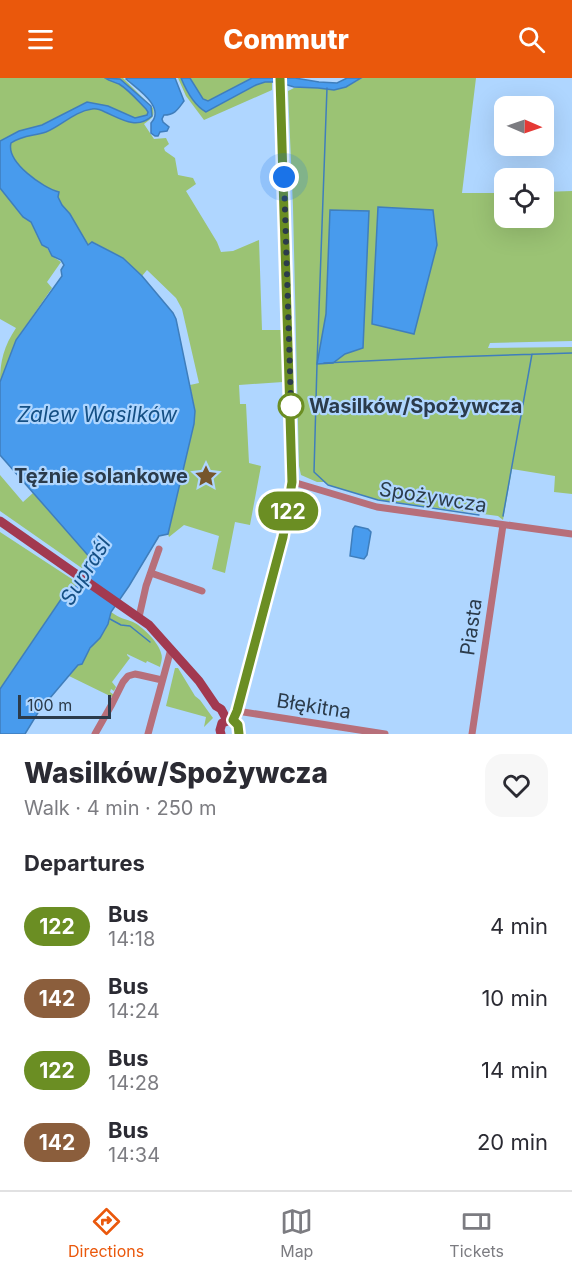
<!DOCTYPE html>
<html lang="en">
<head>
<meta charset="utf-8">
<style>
	body { margin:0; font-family:Inter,sans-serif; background:#f7f7f7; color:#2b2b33; height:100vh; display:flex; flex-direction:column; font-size:22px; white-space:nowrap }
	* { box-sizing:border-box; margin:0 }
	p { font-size:20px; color:#7c7c81 }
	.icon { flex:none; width:33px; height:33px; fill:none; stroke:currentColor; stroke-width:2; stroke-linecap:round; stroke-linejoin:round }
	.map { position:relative; height:656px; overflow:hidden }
	.drawer { display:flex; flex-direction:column; background:#fff; flex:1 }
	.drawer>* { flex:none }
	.badge { padding:0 12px; border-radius:20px; font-size:21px; line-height:39px }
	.needle { width:39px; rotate:92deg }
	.buttons { position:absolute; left:494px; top:18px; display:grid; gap:12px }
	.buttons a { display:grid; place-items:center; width:60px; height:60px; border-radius:12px; background:#fff; box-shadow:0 6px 24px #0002; font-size:30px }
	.scale { position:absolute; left:18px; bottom:15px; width:93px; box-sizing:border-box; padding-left:6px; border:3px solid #2b3b4b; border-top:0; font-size:16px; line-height:21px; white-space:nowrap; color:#2b3b4b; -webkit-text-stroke:4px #afd6ff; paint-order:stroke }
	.you { position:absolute; width:30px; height:30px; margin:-15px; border:4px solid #fff; border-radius:50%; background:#1a73e8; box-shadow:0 0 0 9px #1a73e833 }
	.map>.badge { position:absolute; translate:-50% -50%; box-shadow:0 0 0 3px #fff }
	h2 { padding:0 24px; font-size:22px; line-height:54px }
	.round { display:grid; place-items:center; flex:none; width:63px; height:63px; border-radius:18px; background:#f7f7f7 }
	.headline { display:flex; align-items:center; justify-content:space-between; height:102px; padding:0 24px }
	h1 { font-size:28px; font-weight:800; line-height:45px }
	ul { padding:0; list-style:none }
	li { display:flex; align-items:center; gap:18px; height:72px; padding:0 24px }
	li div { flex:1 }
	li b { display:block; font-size:22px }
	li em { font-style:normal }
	li .badge { min-width:66px; font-weight:700; text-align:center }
	header { display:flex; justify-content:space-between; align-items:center; height:78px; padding:0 24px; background:#ea580c; color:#fff; font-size:27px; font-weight:800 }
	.menu { display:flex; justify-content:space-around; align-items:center; height:84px; border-top:2px solid #e1e1e2; background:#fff; font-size:16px; color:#7c7c81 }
	.menu a { display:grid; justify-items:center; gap:3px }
	.menu .selected { color:#ea580c }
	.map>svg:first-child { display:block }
	.green { fill:#9bc374 }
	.water { fill:#489bed; stroke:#3f7ebc; stroke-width:1.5 }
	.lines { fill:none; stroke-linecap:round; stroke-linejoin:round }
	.stream { stroke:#3f7ebc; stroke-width:1.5 }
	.minor { stroke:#b76f7a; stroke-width:7 }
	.tertiary { stroke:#b76f7a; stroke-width:8 }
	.secondary { stroke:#a23950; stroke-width:9 }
	.line-casing { stroke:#fff; stroke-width:14 }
	.line { stroke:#6b8e23; stroke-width:9 }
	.walk { stroke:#2b3b4b; stroke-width:6; stroke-dasharray:0 10.8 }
	.stop-dot { fill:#fff; stroke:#6b8e23; stroke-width:3 }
	.labels { text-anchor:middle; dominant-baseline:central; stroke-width:4.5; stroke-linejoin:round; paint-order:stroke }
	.stop-label { font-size:20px; font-weight:bold; fill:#2b3b4b; stroke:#afd6ff; text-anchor:start }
	.poi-label { font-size:20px; font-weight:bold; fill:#2b3b4b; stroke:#afd6ff; text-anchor:end }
	.street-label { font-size:20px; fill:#2b3b4b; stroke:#afd6ff }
	.water-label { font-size:21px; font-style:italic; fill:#155085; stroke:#afd6ff }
</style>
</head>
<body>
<header><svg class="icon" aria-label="menu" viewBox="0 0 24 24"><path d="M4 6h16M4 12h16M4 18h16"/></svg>Commutr<svg class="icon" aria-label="search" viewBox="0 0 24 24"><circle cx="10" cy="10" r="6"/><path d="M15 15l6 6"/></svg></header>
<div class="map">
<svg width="572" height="656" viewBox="0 0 572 656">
	<rect width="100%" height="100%" fill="#afd6ff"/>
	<path class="green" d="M0,0h123l30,30c2,10 -2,10 -9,16l10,15 12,-1 3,6 -5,4 1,3 10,7 3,17 15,3 3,6 -10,7 31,51 4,10 12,-1 26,-11 3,90h19l2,52 -44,3 1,19h6l3,59 12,3 -11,59 -15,-3 -10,51 -13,-4 7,-33 -35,-11 -15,12 -1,-3 26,-110 1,-13 -5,-26 9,-2 -17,-74 -6,-11 -29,-28 -5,6 -19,-18 -30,-16 -5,3 -88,-95z
		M178,0h94v12l-68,30 -18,-24z
		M361,0h115l-14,115h42v25h39v-26l29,-1v150l-82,2 -2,5 84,-1v147l-18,-2 1,-16 -43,-7 -9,51 -5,-4 -120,-16 -50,-15 -4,-3h-7l-16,-7 -2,-9 -6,-259 -5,-116 6,-3 18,-4 22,6 23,-9z
		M0,109l23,30 8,5 21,34 9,6 -14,20 5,6 -36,52 -16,42c0,-21 4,-36 16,-54l-16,-9z
		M0,397l23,27 10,-9 60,68 -7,10 -86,-60z
		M0,454l78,51 -4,6h-6l-68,100z
		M111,534c10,7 12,6 22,10 9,4 26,21 28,31 2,5 0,9 -1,14l-13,-6 -1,2 -19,-9v1l3,3 -18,24 4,5 -2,4 -3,-2 -1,3 4,3 -2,2 -43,-21c8,-9 14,-18 21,-27 10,-13 19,-19 21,-37z
		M175,590h3l17,28 5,4 13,18 -9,9 2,-10 -40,-11z"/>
	<path class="water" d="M105,0l15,1 31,27 1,10c-15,14 -31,3 -47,-4 -4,-2 -8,-4 -13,-3 -17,2 -31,17 -46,23 -12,4 -24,3 -35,11 -5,19 32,45 48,49l-1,5 4,8 8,9 18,31 4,-3 31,16 19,18 31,37 3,6 19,92 -1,13 -26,110 -9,2 -30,50 -18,26 -3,12 -8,14 -10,10 -8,16 -4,1 -39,46 -14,23h-25v-45l68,-100h6l19,-28 -93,-106v-73l16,-42 46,-64 -1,-6 3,-5 -3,-5 -9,-4 -4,-8 -6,-3 -11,-23 -8,-5 -23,-29v-47l19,-10 23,-6 45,-23 21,4 27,12 12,-3 1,-3 -2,-3c-8,-8 -17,-19 -27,-25 -5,-2 -10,-3 -14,-6z
		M127,0h48l9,23c-6,8 -9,14 -20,14l-2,4 1,3 6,5 -2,4 -7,1 -2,4h-3l-4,-3v-10c15,-16 -15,-35 -25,-44z
		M181,0h9l13,21 5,2 44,-23h23v4h-10l-9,3 -50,27c-11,-6 -20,-22 -25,-34z
		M284,0h11l24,4 18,1 10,-5h14l-15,9 -12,3 -16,-2 -24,-1 -10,-3z
		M378,129l55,3 4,35 -23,89 -42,-10z
		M330,132l39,1 -6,137 -18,6 -12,9 -16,1 9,-50z
		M355,448l13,3 3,3 -4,23 -3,4 -14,-3 3,-27z"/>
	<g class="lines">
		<path class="stream" d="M327,10l-10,276 -3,108 14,13 50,15 101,15
			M324,285l125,-6 123,-4
			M503,438l29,-162
			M110,541l11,6 9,1 20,16"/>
		<path class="minor" d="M293,404l84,25 195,27
			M151,495l51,18
			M139,539l7,-31 13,-37
			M237,633l148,23
			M95,656l17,-30 11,-22 5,-6 7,-2 5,1 22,5
			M148,656l23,-85
			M472,656l31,-209"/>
		<path class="tertiary" d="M233,642l4,-9 46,-174 10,-55 -13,-404"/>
		<path class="secondary" d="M0,443l149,104 50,56 17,25 5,3 6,11
			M221,656l-1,-4 2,-7 8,-3c7,1 10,7 7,14"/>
	</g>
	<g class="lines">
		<g class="line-casing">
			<path id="line" d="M239,656l-1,-9 -5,-5 4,-9 46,-174 9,-55 -12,-404"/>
		</g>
		<use href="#line" class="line"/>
		<path class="walk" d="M284,99l7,229"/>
	</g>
	<defs>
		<g id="sight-bare" transform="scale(1.8)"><path d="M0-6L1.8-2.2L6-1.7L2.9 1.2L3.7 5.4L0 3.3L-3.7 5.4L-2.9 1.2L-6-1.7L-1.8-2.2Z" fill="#76552c" stroke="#afd6ff" stroke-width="2.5" paint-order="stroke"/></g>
	</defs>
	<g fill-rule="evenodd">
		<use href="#sight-bare" x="206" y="398"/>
	</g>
	<circle class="stop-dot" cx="291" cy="328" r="12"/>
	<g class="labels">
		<g class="stop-label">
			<text x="309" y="328">Wasilków/Spożywcza</text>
		</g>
		<g class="poi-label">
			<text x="188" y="398">Tężnie solankowe</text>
		</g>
		<g class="street-label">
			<text transform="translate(433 419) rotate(9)">Spożywcza</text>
			<text transform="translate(471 549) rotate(-82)">Piasta</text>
			<text transform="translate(314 628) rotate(9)">Błękitna</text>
		</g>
		<g class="water-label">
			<text x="97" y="336">Zalew Wasilków</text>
			<text transform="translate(85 493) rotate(-58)">Supraśl</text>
		</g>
	</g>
</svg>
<div class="buttons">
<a><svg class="needle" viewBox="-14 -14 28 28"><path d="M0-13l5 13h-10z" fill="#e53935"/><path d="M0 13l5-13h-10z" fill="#7c7c81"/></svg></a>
<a><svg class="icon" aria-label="locate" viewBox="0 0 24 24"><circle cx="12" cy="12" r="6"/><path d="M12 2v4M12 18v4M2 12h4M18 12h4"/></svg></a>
</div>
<div class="scale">100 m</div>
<div class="you" style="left:284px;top:99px"></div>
<b class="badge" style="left:288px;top:433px;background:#6b8e23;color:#fff">122</b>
</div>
<section class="drawer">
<div class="headline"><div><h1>Wasilków/Spożywcza</h1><p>Walk · 4 min · 250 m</p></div><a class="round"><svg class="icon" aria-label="heart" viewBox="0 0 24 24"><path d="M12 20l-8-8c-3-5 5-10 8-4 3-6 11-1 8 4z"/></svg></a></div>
<h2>Departures</h2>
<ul>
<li><span class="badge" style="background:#6b8e23;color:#fff">122</span><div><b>Bus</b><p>14:18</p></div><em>4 min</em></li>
<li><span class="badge" style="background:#8b5e3c;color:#fff">142</span><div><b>Bus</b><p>14:24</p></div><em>10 min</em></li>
<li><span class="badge" style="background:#6b8e23;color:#fff">122</span><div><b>Bus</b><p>14:28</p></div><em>14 min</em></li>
<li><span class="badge" style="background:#8b5e3c;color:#fff">142</span><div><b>Bus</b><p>14:34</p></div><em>20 min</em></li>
</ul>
</section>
<nav class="menu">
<a class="selected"><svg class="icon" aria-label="directions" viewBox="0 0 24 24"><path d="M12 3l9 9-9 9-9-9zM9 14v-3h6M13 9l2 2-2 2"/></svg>Directions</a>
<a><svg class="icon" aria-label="map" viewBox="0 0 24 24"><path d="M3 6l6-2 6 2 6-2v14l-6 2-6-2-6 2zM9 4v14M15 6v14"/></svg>Map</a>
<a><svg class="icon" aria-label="tickets" viewBox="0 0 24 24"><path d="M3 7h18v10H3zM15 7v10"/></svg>Tickets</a>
</nav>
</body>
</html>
